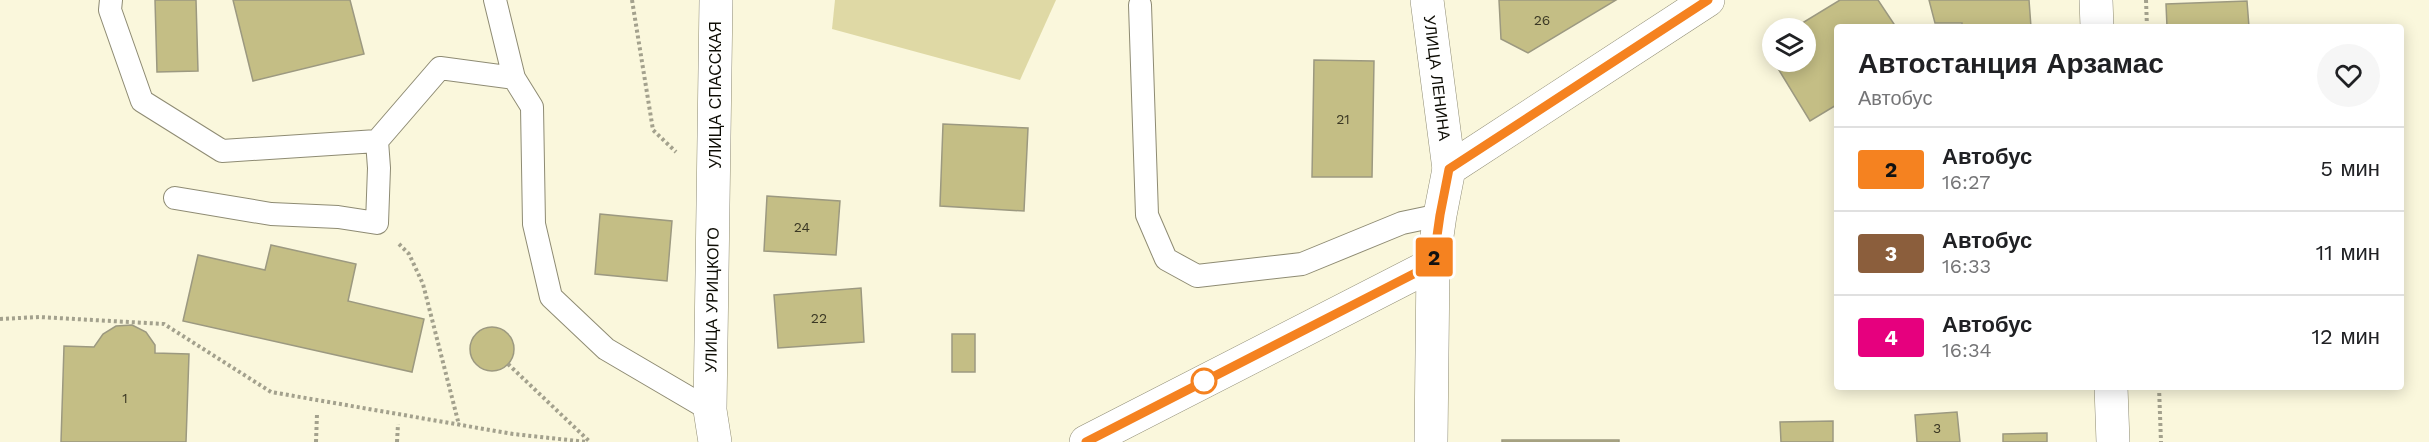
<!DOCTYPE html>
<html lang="ru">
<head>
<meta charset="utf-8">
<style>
	body { margin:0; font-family:"Work Sans",sans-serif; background:#f6f6f6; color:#202124; height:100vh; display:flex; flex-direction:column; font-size:22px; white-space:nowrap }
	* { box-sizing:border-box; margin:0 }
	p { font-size:20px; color:#757577 }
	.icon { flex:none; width:33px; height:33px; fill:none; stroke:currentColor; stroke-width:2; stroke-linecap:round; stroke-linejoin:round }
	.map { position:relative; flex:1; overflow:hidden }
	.side { position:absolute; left:1834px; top:24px; width:570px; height:366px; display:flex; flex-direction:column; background:#fff; border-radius:6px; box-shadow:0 3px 15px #0003 }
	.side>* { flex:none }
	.badge { padding:0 12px; border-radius:4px; font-size:21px; line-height:39px }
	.buttons { position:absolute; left:1762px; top:18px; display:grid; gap:12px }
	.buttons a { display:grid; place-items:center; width:54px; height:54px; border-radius:50%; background:#fff; box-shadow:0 3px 15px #0003; font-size:30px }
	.map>.badge { position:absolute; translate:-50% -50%; box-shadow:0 0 0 3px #fff }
	.round { display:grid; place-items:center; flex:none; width:63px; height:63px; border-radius:32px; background:#f6f6f6 }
	.overview { display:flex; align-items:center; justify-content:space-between; height:102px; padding:0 24px }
	h1 { font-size:28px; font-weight:600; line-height:45px }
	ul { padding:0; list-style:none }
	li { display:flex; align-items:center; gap:18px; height:84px; padding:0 24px; border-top:2px solid #e0e0e0 }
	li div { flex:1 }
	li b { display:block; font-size:22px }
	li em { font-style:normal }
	li .badge { min-width:66px; font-weight:700; text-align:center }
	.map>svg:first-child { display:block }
	.green { fill:#dfd9a5 }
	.building { fill:#c4be85; stroke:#9c9980; stroke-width:1.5 }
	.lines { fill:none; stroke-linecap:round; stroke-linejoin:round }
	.service-casing { stroke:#8e8b73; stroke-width:24 }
	.minor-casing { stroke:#8e8b73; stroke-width:34 }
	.tertiary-casing { stroke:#8e8b73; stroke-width:34 }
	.secondary-casing { stroke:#8e8b73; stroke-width:34 }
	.primary-casing { stroke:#8e8b73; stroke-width:34 }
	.path { stroke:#a3a18d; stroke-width:4; stroke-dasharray:3 3; stroke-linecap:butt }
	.service { stroke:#fff; stroke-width:22 }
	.minor { stroke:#fff; stroke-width:33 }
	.tertiary { stroke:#fff; stroke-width:33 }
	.secondary { stroke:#fff; stroke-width:33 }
	.primary { stroke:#fff; stroke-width:33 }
	.line-casing { stroke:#fff; stroke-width:14 }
	.line { stroke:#f58220; stroke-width:9 }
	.stop-dot { fill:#fff; stroke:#f58220; stroke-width:3 }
	.labels { text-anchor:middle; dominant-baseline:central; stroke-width:4.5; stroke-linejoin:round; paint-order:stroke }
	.number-label { font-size:14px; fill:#3b3824 }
	.street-label { font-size:16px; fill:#0d0c04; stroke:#fff }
</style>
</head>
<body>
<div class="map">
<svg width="2429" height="442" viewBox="0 0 2429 442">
	<rect width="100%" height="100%" fill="#faf7dc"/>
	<path class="green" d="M835,0h221l-36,80 -188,-51z"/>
	<path class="building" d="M155,0h41l2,71 -41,1z
		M233,0h117l14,54 -111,27z
		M1499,0h117l-88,53 -27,-14z
		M1840,0h38l18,27h-58v77l-28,17 -36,-59h32v-34h-12z
		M1929,0h100l2,27h-69v-4h-27z
		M2247,1l2,26h-82l-1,-23z
		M1314,60l60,1 -2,116h-60z
		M943,124l85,4 -4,83 -84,-5z
		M767,196l73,5 -4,54 -72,-4z
		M600,214l72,7 -5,60 -72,-7z
		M271,245l85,19 -8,37 76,18 -12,53 -229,-51 15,-66 67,15z
		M861,288l3,54 -86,6 -4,-53z
		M132,325l14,7 9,13v8l34,1 -3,88h-125l3,-96 30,1 9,-13 13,-8z
		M470 349a22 22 0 1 1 44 0a22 22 0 1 1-44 0Z
		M952,334h23v38h-23z
		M1957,412l3,30h-43l-2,-27z
		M1833,421v21h-52l-1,-20z
		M2047,433v9h-44v-8z
		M1502,440h117v2h-117z"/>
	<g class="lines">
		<g class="service-casing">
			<path id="service" d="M111,0l-1,10 32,91 80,50 155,-10 63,-73 74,10
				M495,0l19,78 18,29 2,117 17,73 55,52 104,61
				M1140,5l7,210 19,44 31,17 105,-12 100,-41 38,-8
				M175,198l96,16 67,3 39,6 2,-55 -2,-27"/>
		</g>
		<g class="minor-casing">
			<path id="minor" d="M715,442l-5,-32 6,-410"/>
		</g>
		<g class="tertiary-casing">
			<path id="tertiary" d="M1427,0l22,169
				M1431,442l2,-178"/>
		</g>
		<g class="secondary-casing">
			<path id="secondary" d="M1086,442l347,-178 7,-49 9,-46 259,-169"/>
		</g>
		<g class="primary-casing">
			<path id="primary" d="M2096,0l1,27
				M2111,387l2,55"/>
		</g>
		<path class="path" d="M632,0l21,130 23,22
			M2146,0l1,27
			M399,244l10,10 14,30 36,141
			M0,319l39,-2 125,7 107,68 242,42 74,8
			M508,364l81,77
			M2159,387l2,55
			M316,442l1,-28
			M397,442l1,-18"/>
		<use href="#service" class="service"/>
		<use href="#minor" class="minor"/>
		<use href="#tertiary" class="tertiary"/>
		<use href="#secondary" class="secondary"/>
		<use href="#primary" class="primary"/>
	</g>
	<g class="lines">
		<g class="line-casing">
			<path id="line" d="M1086,442l347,-178 7,-49 9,-46 259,-169"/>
		</g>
		<use href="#line" class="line"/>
	</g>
	<circle class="stop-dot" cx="1204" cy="381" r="12"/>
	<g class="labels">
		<g class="number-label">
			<text x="1542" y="20">26</text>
			<text x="1343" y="119">21</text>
			<text x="802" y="227">24</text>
			<text x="819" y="318">22</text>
			<text x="125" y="398">1</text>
			<text x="1937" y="428">3</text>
		</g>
		<g class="street-label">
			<text transform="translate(1437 78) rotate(83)">УЛИЦА ЛЕНИНА</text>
			<text transform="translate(715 95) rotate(-90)">УЛИЦА СПАССКАЯ</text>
			<text transform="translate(712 300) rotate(-89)">УЛИЦА УРИЦКОГО</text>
		</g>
	</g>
</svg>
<div class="buttons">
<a><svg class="icon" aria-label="layers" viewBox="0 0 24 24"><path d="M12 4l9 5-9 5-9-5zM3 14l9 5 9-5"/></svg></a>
</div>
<b class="badge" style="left:1434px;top:257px;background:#f58220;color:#111">2</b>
<section class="side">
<div class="overview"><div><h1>Автостанция Арзамас</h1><p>Автобус</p></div><a class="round"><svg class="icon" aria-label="heart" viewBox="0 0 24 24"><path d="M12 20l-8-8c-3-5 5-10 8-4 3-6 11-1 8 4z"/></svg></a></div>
<ul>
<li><span class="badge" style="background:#f58220;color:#111">2</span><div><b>Автобус</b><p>16:27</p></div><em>5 мин</em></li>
<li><span class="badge" style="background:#8b5e3c;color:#fff">3</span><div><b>Автобус</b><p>16:33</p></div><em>11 мин</em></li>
<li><span class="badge" style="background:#e6007e;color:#fff">4</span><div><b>Автобус</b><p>16:34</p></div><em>12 мин</em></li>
</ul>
</section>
</div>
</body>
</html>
